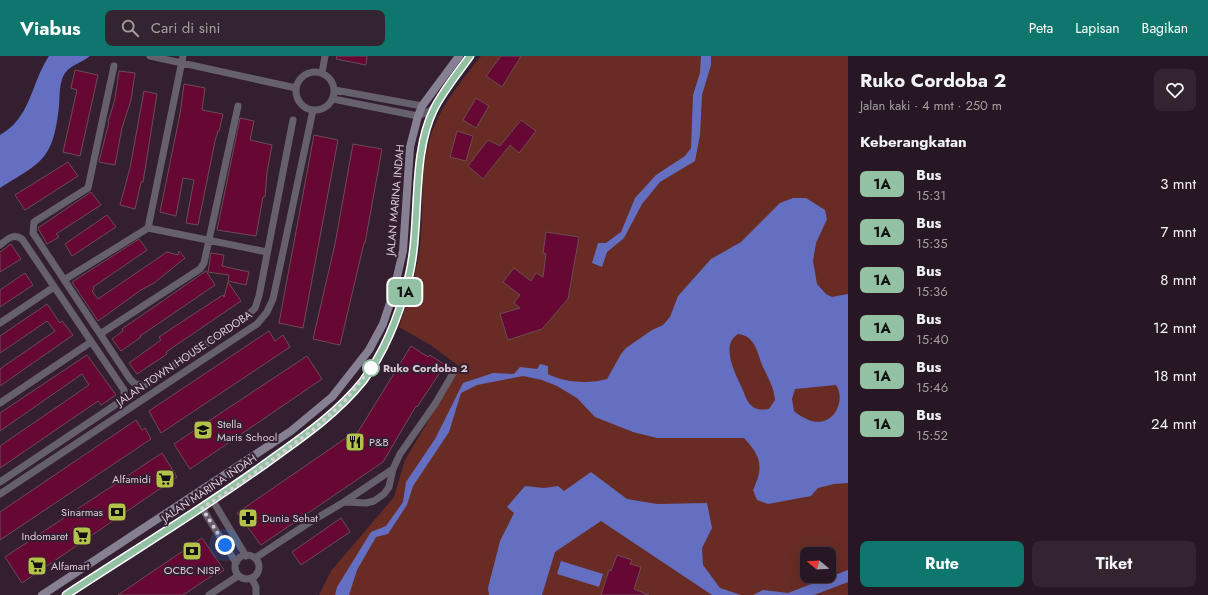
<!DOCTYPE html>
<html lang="id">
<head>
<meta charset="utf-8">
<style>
	body { margin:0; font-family:Jost,sans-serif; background:#332432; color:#f1f3f6; height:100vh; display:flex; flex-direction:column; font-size:15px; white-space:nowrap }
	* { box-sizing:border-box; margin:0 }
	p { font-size:13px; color:#a49fa7 }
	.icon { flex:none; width:22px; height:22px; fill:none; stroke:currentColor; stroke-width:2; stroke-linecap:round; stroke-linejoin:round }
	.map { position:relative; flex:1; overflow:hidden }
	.details { display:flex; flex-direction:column; background:#271725; width:360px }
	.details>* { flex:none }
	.badge { padding:0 8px; border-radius:6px; font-size:14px; line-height:26px }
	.needle { width:26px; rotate:288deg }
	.buttons { position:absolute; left:800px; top:491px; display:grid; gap:8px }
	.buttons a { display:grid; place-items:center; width:36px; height:36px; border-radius:8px; background:#271725; box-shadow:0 4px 16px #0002,0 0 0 1px #433642; font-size:20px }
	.you { position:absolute; width:20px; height:20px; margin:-10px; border:3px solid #fff; border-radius:50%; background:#1a73e8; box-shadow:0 0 0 6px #1a73e833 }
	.map>.badge { position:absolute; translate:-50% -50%; box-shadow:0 0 0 2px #fff }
	h2 { padding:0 12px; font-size:15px; line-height:36px }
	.round { display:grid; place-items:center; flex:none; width:42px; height:42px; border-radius:8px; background:#332432 }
	.headline { display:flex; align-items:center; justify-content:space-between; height:68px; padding:0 12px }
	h1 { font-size:19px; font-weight:700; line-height:30px }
	.action { display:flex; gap:8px; margin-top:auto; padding:8px 12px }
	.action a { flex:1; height:46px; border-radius:8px; background:#0f766e; color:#fff; font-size:16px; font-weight:700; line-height:46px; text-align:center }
	.action a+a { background:#332432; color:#f1f3f6 }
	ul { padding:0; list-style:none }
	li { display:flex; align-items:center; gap:12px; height:48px; padding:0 12px }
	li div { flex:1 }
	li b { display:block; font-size:15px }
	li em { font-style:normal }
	li .badge { min-width:44px; font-weight:700; text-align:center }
	header { display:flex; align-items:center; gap:24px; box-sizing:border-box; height:56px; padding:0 20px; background:#0f766e; color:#fff }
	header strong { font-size:19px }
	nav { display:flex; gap:22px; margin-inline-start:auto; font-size:14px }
	.search { width:280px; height:36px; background:#332432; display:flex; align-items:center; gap:10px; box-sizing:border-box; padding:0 14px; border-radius:8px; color:#a49fa7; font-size:15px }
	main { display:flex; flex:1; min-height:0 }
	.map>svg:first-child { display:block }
	.green { fill:#682c24; fill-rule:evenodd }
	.water { fill:#646fc2; fill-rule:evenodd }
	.building { fill:#660833; stroke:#6b4c54 }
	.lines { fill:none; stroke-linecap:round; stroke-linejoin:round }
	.minor { stroke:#65606c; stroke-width:7 }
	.secondary { stroke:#878093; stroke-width:8 }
	.line-casing { stroke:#fff; stroke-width:9 }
	.line { stroke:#93c1a4; stroke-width:6 }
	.walk { stroke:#daccd7; stroke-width:4; stroke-dasharray:0 7.2 }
	.stop-dot { fill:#fff; stroke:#93c1a4; stroke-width:2 }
	.labels { text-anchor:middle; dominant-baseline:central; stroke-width:4; stroke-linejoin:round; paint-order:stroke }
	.street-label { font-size:11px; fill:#daccd7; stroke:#341f31 }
	.stop-label { font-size:11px; font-weight:bold; fill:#daccd7; stroke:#341f31; text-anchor:start }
	.poi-label { font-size:11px; fill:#daccd7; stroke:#341f31; text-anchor:start }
</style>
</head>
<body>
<header>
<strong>Viabus</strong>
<div class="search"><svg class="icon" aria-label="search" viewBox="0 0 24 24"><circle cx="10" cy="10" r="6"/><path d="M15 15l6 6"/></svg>Cari di sini</div>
<nav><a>Peta</a><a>Lapisan</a><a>Bagikan</a></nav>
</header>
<main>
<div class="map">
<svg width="848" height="539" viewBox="0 0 848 539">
	<rect width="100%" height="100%" fill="#341f31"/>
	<path class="green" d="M481,0h367v539h-529l12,-24 63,-74 11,-37 55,-93 -28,-21 -33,-19c11,-32 19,-58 22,-91 3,-37 -2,-74 13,-109 10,-26 30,-49 47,-71zM807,498h22v22h-22z"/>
	<path class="water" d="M49,0h41c-8,7 -18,8 -25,17 -6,9 -5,22 -6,33 -6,54 -16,55 -59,82v-53c31,-17 31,-52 49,-79z
		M701,0h10v9l-9,30 -2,40 -5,26 -35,21 -18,22 -18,34 -17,14 -5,15 -10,-4 6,-20h8l15,-11 14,-34 21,-23 29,-19 6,-8 2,-53 7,-22z
		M793,142h13l19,12 2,9 -11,24 -3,18 4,23 9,10 6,3 16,-3v189l-14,1 -16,4 -7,8 -43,8 -11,-4 -4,-10c11,-23 8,-34 -9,-52h-87l-24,-6 -38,-15 -18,-19 -20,-12 -15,-6 -19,-4 -46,9 -16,8 -12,39 -36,54 -6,19 -19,29 -12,3 -19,33 -8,25h-14l2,-8 34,-55 15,-6 17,-24 3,-20 29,-43 28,-56 30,-10 21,1 6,-7 17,2 3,-5 8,2v8c17,9 42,10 59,5l14,-25 5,-6 26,-18 11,-5 7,-8 8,-21 33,-37 30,-17 39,-39zM738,278c18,2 19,19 25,33 6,13 10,18 12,33l-6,9c-6,1 -11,1 -16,-2 -6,-4 -8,-12 -11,-19 -7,-15 -22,-43 -4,-54zM836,329c12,16 -6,56 -42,26l-2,-12 3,-10z
		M591,416l36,27 30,5 50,-1 5,25 -10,20 1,17 17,23 21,7h-29l-111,-74 -46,31 -13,43h-53l-1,-7 12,-47 14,-28 -7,-6 18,-21 19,2 14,-2 6,5z
		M561,505l42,13 -4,13 -42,-13z
		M848,514v12l-34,13h-61l10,-5 25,3z"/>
	<path class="building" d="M337,0h30l-1,9 -30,-6z
		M501,0h20l-19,31 -16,-11z
		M75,14l23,5 -18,81 -17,-4 14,-62 -6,-2z
		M119,15l16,2 -4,27 -9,28 -7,37 -16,-3 10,-40h-1l7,-23z
		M184,28l21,4 -3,22 21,4 -4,17h-1l-3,10 -17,84 -12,-2 8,-43 -11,-2 -7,38 -16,-4 20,-98z
		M144,35l13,3 -14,88h-2l-6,27 -15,-4 10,-37z
		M476,42l13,8 -13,22 -13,-8z
		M240,62l14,3 -4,19 22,5 -5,27 -2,25h-2l-7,39 -39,-6z
		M521,64l15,11 -17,22 -9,-8 -27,34 -15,-13 20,-26 12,6z
		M457,75l16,5 -7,25 -16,-4z
		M314,79l24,5 -35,188 -24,-5z
		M353,88l29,5 -17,94h-1l-24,102 -27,-6 22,-95z
		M68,106l10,14 -53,34 -10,-15z
		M91,136l10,13 -45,29 3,3 -12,7 -9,-16z
		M107,159l9,12 -44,29 -7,-12z
		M546,176l33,5 -11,62 -26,30 -34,11 -8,-26 20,-6 -6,-5 6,-8 -17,-13 11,-14 17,13 5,-8 7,4 3,-23 -3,-1z
		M139,183l8,11 -54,37 1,2 -2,2 6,8 69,-47 11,3 1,-4 6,7 -31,25 -13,7 -43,31 -26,-39z
		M11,188l10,15 -21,13v-20z
		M211,197l13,2 -2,11 27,6 -3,13 -18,-4 1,-6 -21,-3z
		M206,215l9,14 -75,51 1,1 -20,14 -9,-12 11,-8 -1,-2z
		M25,217l8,12 -33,22v-17z
		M228,226l13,19 -75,51 1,2 -30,20 -8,-11 32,-23 -2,-3 21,-14 43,-28 1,2z
		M47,248l13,19 2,-2 11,14 -73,51v-17l55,-38 -8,-10 -47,32v-17z
		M269,275l6,10 8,-6 7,12 -129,86 -12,-22z
		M411,290l17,11 2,-2 15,10 -28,42 -1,-1 -33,56 -122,83 -24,-32 106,-73 15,-8z
		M87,299l29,40 -15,10 -3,-4 -98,67v-22l89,-61 -7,-11 -82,57v-18z
		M307,300l15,23 -132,90 -16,-25z
		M136,364l6,10 3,-2 6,11 -151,101v-28z
		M162,397l15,24 -155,106 -17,-26z
		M341,462l9,14 -49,33 -9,-13z
		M202,482l22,32 -7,5 -1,-2 -33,22h-65z
		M617,499l15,5 -2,4 11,3 -7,22 15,6h-48l8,-25 2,1z"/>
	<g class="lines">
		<path class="minor" d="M150,0l146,32
			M183,0l-35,172 119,24
			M114,10l-26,122 -54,34 -1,11 97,146 5,5 10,1 101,-68 9,-9 4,-12 34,-176
			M296 35a19 19 0 1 1 38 0a19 19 0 1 1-38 0Z
			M322,17l3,-17
			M335,34l87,16
			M333,43l85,17 16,-7
			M0,189c8,-6 13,-12 22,-6l102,151v5l-3,6 -121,81
			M64,224l84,-52
			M0,267l54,-36
			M100,278l100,-65 4,-6 34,-157
			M0,347l91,-61
			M0,438l257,-170 10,-12 6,-13 40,-189
			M213,445l33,55
			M344,446l49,-33
			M202,452l34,55
			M235 511a12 12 0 1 1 24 0a12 12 0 1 1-24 0Z
			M255,502l52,-34 37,-22 22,1 8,-2 10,-7 5,-7 4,-18 7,-15 35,-50 20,-34
			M252,523l4,8v8
			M209,539l29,-19"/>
		<path class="secondary" d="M42,539l249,-164 41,-34 37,-47 14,-26 10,-30 10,-43 7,-104 8,-31 4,-10 37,-50
			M66,539c70,-46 143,-89 210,-139 31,-22 63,-45 87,-75 22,-30 36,-65 45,-101 14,-53 2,-123 26,-171 9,-18 24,-36 36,-53"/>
	</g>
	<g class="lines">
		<g class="line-casing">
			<path id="line" d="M66,539c70,-46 142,-89 210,-139 31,-22 63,-45 87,-75 22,-30 36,-65 45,-101 14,-53 2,-123 26,-171 9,-18 24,-36 36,-53"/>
		</g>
		<use href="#line" class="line"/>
		<path class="walk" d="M225,489l-23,-37 33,-21 78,-57 31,-28 27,-34"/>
	</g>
	<defs>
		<g id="school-square" transform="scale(1)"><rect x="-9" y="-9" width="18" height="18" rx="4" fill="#b5c249" stroke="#341f31"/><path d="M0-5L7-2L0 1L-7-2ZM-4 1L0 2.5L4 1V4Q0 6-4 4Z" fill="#111"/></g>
		<g id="restaurant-square" transform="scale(1)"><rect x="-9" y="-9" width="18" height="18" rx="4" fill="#b5c249" stroke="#341f31"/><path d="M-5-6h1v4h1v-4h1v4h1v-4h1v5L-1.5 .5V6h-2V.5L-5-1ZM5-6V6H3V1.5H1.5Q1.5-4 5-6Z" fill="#111"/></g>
		<g id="supermarket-square" transform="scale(1)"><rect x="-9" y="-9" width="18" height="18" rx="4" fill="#b5c249" stroke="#341f31"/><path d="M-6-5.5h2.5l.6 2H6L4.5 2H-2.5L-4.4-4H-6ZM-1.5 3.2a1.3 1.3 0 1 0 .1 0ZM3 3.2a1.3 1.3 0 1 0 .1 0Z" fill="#111"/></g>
		<g id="bank-square" transform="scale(1)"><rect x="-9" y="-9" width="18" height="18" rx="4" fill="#b5c249" stroke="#341f31"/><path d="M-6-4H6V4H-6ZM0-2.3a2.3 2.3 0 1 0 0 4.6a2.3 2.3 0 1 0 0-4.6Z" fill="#111"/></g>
		<g id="pharmacy-square" transform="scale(1)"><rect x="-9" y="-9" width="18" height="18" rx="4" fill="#b5c249" stroke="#341f31"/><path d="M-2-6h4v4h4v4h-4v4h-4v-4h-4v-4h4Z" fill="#111"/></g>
	</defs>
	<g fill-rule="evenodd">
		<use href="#school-square" x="203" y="374"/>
		<use href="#restaurant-square" x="355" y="386"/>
		<use href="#supermarket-square" x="165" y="423"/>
		<use href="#bank-square" x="117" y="456"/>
		<use href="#pharmacy-square" x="248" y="462"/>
		<use href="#supermarket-square" x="82" y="480"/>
		<use href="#bank-square" x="192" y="495"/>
		<use href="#supermarket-square" x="37" y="510"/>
	</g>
	<circle class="stop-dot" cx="371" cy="312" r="8"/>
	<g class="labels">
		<g class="street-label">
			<text transform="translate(395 144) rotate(-85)">JALAN MARINA INDAH</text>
			<text transform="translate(184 302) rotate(-34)">JALAN TOWN HOUSE CORDOBA</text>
			<text transform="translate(209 432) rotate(-34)">JALAN MARINA INDAH</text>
		</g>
		<g class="stop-label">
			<text x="383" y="312">Ruko Cordoba 2</text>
		</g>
		<g class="poi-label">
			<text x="217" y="368">Stella<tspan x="217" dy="13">Maris School</tspan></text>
			<text x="369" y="386">P&amp;B</text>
			<text x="151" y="423" text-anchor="end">Alfamidi</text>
			<text x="103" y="456" text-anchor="end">Sinarmas</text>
			<text x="262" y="462">Dunia Sehat</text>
			<text x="68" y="480" text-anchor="end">Indomaret</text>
			<text x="51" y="510">Alfamart</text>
			<text x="192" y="514" text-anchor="middle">OCBC NISP</text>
		</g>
	</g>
</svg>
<div class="buttons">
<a><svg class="needle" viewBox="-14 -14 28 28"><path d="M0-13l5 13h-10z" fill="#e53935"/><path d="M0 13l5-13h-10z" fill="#a49fa7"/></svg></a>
</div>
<div class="you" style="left:225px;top:489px"></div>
<b class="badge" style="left:405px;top:236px;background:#93c1a4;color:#111">1A</b>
</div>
<section class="details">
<div class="headline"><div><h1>Ruko Cordoba 2</h1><p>Jalan kaki · 4 mnt · 250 m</p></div><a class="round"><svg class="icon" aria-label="heart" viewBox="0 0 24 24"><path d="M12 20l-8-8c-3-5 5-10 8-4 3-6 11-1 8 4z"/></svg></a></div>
<h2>Keberangkatan</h2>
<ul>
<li><span class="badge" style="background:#93c1a4;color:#111">1A</span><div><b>Bus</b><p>15:31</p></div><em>3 mnt</em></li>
<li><span class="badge" style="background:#93c1a4;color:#111">1A</span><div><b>Bus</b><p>15:35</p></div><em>7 mnt</em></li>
<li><span class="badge" style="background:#93c1a4;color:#111">1A</span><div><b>Bus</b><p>15:36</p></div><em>8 mnt</em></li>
<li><span class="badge" style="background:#93c1a4;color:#111">1A</span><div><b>Bus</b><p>15:40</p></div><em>12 mnt</em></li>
<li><span class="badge" style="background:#93c1a4;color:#111">1A</span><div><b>Bus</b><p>15:46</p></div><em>18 mnt</em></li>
<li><span class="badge" style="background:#93c1a4;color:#111">1A</span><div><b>Bus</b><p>15:52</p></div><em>24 mnt</em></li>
</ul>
<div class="action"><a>Rute</a><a>Tiket</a></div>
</section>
</main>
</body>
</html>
